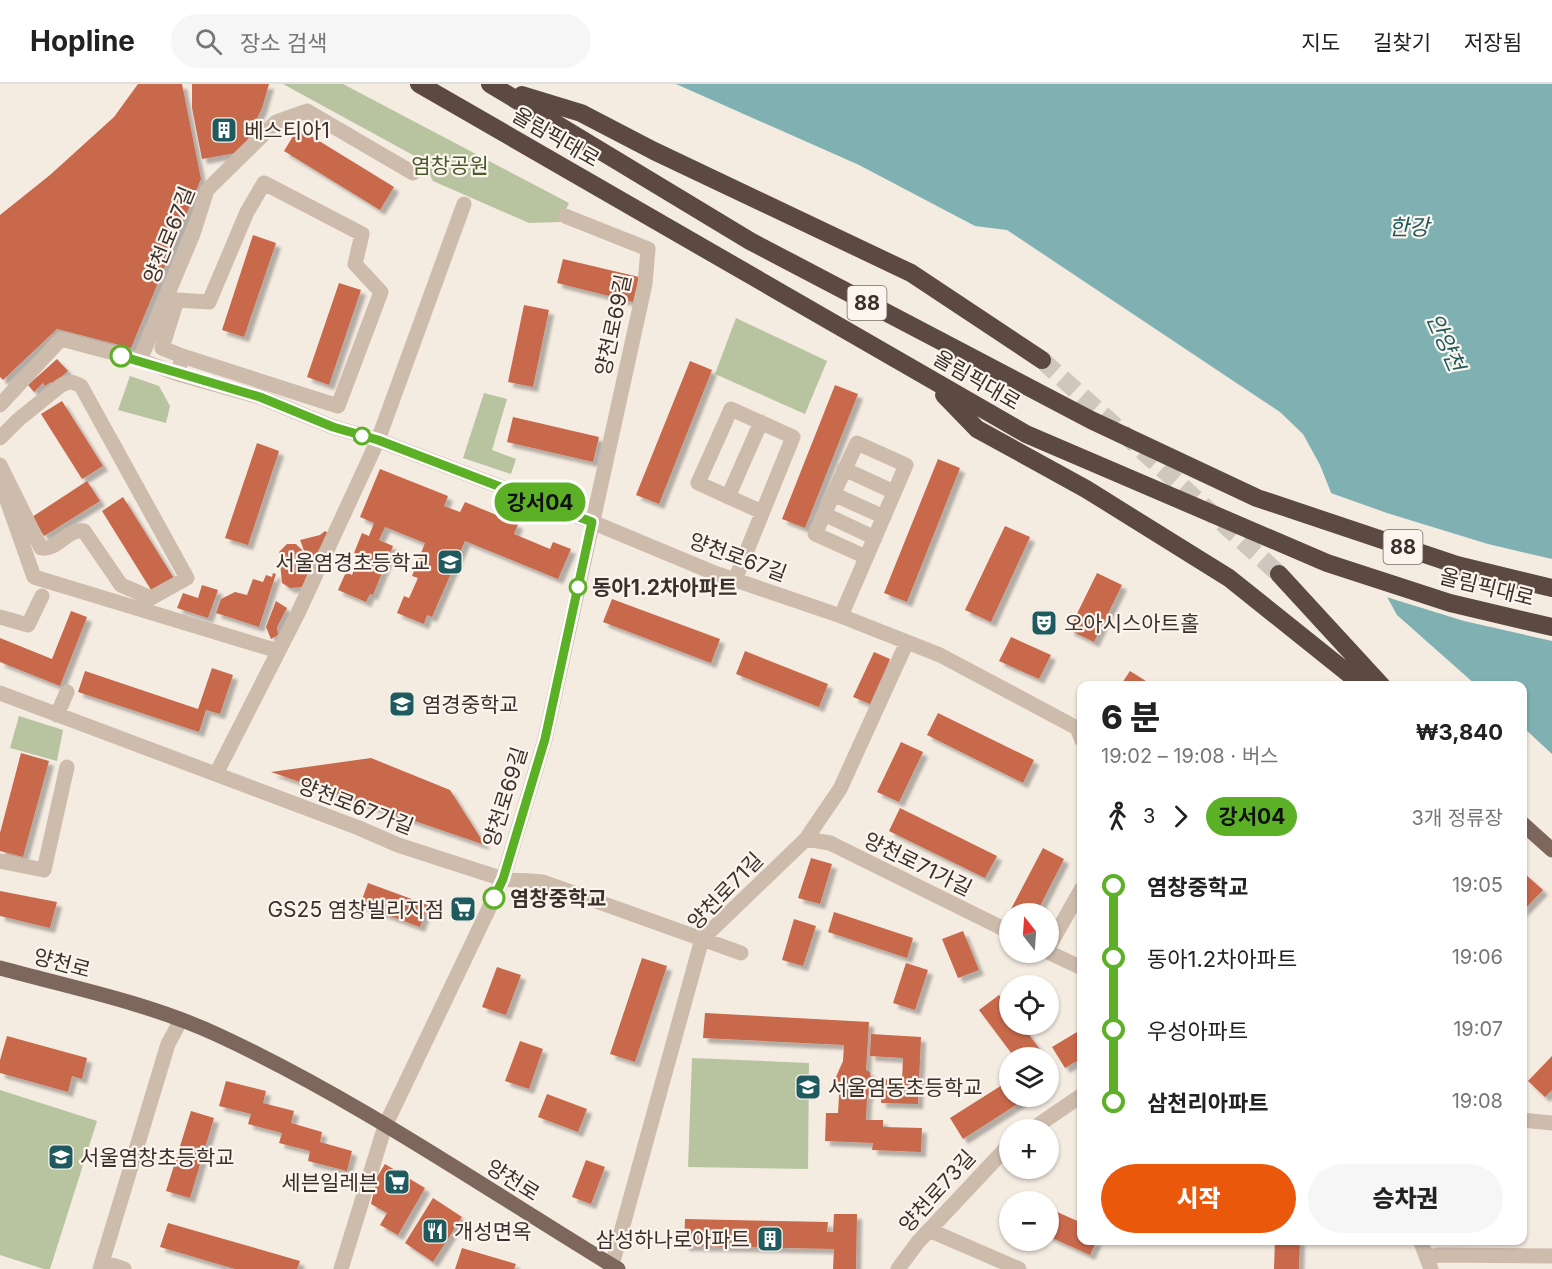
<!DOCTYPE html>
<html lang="ko">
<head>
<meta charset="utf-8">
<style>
	body { margin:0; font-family:Inter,"Noto Sans KR",sans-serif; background:#f6f6f6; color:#222; height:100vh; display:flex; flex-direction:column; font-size:22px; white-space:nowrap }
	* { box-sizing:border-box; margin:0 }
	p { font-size:20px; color:#767676 }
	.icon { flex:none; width:33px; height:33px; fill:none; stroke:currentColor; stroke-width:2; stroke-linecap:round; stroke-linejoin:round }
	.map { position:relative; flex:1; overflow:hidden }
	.drawer { position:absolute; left:1077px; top:597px; width:450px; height:564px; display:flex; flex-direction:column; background:#fff; border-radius:12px; box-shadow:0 2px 4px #0004 }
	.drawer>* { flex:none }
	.badge { padding:0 12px; border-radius:20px; font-size:21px; line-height:39px }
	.needle { width:39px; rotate:343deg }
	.fabs { position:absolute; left:999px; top:819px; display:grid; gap:12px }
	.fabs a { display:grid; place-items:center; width:60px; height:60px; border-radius:50%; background:#fff; box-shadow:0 2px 4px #0004; font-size:30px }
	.map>.badge { position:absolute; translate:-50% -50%; box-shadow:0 0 0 3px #fff }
	.legs { display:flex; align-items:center; gap:9px; height:66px; padding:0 24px; font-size:20px }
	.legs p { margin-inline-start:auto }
	.head { display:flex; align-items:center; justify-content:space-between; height:102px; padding:0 24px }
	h1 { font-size:33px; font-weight:800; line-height:45px }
	.action { display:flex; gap:12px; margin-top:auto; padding:12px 24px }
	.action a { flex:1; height:69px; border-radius:36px; background:#ea580c; color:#fff; font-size:24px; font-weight:800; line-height:69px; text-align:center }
	.action a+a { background:#f6f6f6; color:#222 }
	ul { padding:0 24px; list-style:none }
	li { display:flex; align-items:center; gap:21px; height:72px; font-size:22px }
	li i { display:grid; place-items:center; width:9px; height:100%; margin:0 8px; background:currentColor }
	li i::after { content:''; width:15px; height:15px; margin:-8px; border:4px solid; border-radius:50%; background:#fff }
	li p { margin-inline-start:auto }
	li:first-child i { background:linear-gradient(#0000 50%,currentColor 0) }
	li:last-child i { background:linear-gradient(currentColor 50%,#0000 0) }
	header { display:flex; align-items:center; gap:36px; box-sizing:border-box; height:84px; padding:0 30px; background:#fff; border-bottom:2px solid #e0e0e0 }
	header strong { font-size:28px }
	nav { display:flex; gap:33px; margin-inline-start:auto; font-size:21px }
	.search { width:420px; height:54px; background:#f6f6f6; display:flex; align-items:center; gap:15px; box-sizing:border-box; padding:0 21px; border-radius:33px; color:#767676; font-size:22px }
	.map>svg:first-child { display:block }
	.green { fill:#b8c4a0 }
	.water { fill:#7fb0b2 }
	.pier { fill:#f4ebe1 }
	.building { fill:#c8694b; filter:url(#shadow) }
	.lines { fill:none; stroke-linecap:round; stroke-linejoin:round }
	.highway-tunnel { stroke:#cfc6bd; stroke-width:18; stroke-dasharray:18 9; stroke-linecap:butt }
	.minor { stroke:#cdbbac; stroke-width:15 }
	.major { stroke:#7d675c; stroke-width:15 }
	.highway { stroke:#5c4a42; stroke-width:18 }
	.line-1-casing { stroke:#fff; stroke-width:14 }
	.line-1 { stroke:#5bb025; stroke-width:9 }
	.stop-1-dot { fill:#fff; stroke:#5bb025; stroke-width:3 }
	.labels { text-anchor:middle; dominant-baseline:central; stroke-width:4.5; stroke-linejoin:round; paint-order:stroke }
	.shield { fill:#fbf5ee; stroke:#756b66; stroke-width:1.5 }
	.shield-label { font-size:20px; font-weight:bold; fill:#3b302b }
	.poi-label { font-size:21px; fill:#3b302b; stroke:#fbf5ee; text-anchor:start }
	.street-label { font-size:21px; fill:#3b302b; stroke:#fbf5ee }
	.park-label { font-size:21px; fill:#4a5a2e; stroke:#fbf5ee }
	.stop-label { font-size:21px; font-weight:bold; fill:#3b302b; stroke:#fbf5ee; text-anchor:start }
	.water-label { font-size:22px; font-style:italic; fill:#1f5a5e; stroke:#fbf5ee }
</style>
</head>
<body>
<header>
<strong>Hopline</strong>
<div class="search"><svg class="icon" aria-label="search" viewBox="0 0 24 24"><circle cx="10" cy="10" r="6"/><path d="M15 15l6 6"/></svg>장소 검색</div>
<nav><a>지도</a><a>길찾기</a><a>저장됨</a></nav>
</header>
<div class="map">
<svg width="1552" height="1185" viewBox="0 0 1552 1185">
	<defs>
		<filter id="shadow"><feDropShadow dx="5" dy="5" stdDeviation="1.5" flood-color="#0004"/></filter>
	</defs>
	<rect width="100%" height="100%" fill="#f4ebe1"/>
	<path class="green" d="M283,0h60l226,119 -9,19 -31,1 -96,-42 -11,-21z
		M736,234l91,43 -22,53 -90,-40z
		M130,292l29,10 11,20 -4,17 -48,-13z
		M484,309l23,6 -15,51 24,9 -5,15 -48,-16z
		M19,632l44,14 -6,31 -47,-13z
		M692,974l117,5 -1,106 -120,-2z
		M0,1006l97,31 -47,148h-6l-44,-14z"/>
	<path class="water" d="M676,0h876v670l-29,-27 -1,-41 -46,-1 -79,-70 -63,-115 -14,-35 -17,-31 -23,-22 -273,-182 -32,-4 -116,-61z"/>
	<path class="pier" d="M1328,408l59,21 101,31 64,15v82l-88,-20 -81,-25z"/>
	<path class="building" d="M138,0h44l19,95 -70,169 -74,-19 -54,51 -3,-3v-162l50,-40 64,-58z
		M192,0h77l-7,24 -20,44 -40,7 -10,-51z
		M298,44l96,59 -14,23 -96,-59z
		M253,151l23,8 -32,94 -22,-7z
		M563,175l76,18 -6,25 -76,-19z
		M339,199l22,7 -32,95 -22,-8z
		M524,221l25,5 -16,77 -25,-5z
		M57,275l11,12 -15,13 -2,-2 -6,4 -2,-3 -9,9 -6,-7z
		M690,277l22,9 -53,134 -23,-9z
		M835,301l23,9 -53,134 -23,-9z
		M62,317l41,65 -21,13 -41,-65z
		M513,333l86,20 -6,25 -86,-20z
		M257,359l22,8 -31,94 -23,-7z
		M938,375l22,9 -53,134 -23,-9z
		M380,385l68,27 -4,10 16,6 5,-10 53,22 -4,10 36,15 3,-7 18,7 -13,30 -93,-38 -33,76 -5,-2 -3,9 -27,-11 7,-17 5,2 9,-20 -6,-2 13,-33 -40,-16 -6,13 14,6 -20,49 -3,-1 -4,8 -28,-12 8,-18 6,3 8,-20 -6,-2 8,-20 7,3 5,-13 -14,-6z
		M87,397l13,20 -56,35 -12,-19z
		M123,413l52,83 -22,13 -51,-82z
		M1005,442l25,11 -39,85 -26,-12z
		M325,447l3,2 -18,33 -10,-26 20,-5z
		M287,460h9l7,7 5,22 -6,14 -12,1 -8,-5 -3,-31z
		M273,489l3,1 -17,53 -43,-14 5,-14 14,-7 12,3 6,-16 10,3 3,-7 6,2z
		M1097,489l25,12 -28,57 -25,-12z
		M202,501l16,5 -10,28 -31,-10 6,-15 15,5z
		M612,515l108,40 -9,24 -108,-41z
		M276,517l11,7 -10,19 1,8 -7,4 -5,-12z
		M71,527l16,6 -27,69 -60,-24v-24l52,21z
		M1011,553l40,18 -12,24 -40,-18z
		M745,567l83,33 -9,23 -83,-33z
		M874,568l16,7 -20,45 -17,-7z
		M212,584l21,7 -13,39 -14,-4 -7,22 -121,-40 7,-21 113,38z
		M1130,587l19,12 -2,3h-27z
		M938,629l96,47 -11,23 -96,-48z
		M901,658l22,10 -24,50 -22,-10z
		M21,669l28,8 -26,96 -23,-6v-18z
		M371,674l79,32 35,55 -214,-73z
		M900,724l97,48 -12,22 -96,-47z
		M1043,764l21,11 -28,55h-21l-5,-3z
		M811,774l21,6 -12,40 -22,-6z
		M1525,790l18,16 -21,22v-36z
		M368,799l60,22 -8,22 -60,-22z
		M0,807l57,11 -7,26 -50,-12z
		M834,828l79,26 -6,20 -79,-26z
		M794,835l22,7 -13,40 -21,-6z
		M963,847l16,39 -21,8 -16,-39z
		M642,874l25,8 -32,96 -25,-8z
		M906,879l22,7 -13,40 -22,-7z
		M497,883l24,8 -15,40 -24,-8z
		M999,911l11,14v15h11l20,27 -9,7h-17l-36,-48z
		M705,929l164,9 -3,48 4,2 2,15 -5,11 -1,22h17v7l39,1 -1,24 -49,-2 1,-7 -48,-2 1,-28h12l1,-17 -3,-19 7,-16 1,-16 -141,-7z
		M1082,945v29l-17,10 -13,-21z
		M871,950l50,3 -3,67 -37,-1 2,-24 19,1 1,-22 -33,-2z
		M7,952l80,22 -5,21 -10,-3 -4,16 -68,-19v-13z
		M520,957l23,8 -14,40 -24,-8z
		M1552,972v34l-7,7 -17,-16z
		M1010,996v16h9l3,5 -59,38 -13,-21z
		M226,997l40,10 -3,12 31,8 -3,12 31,9 -2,10 32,9 -5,20 -39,-10 2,-10 -31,-8 3,-10 -34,-9 3,-10 -32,-8z
		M547,1010l40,15 -9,23 -40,-15z
		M191,1027l23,7 -24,80 -24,-7z
		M586,1076l19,7 -14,37 -19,-7z
		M385,1080l40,24 -27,47 -18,-10 7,-12 -16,-9 6,-27z
		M433,1114l29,19 -29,45 -28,-19z
		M1048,1124l34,15v17h15l-7,15 -42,-19z
		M834,1130h23l-1,55h-23l1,-20 -150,-3 1,-27 143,3 -1,10h6z
		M168,1139l132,38 -3,8h-62l-75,-22z
		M1275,1156h25l-1,29h-25z
		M462,1164l54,16 -2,5h-59z"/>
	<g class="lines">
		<path class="highway-tunnel" d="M1042,276l237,214"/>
		<path class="minor" d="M140,276l53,-126 14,-44 69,-68 31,-11 106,62
			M178,290l4,-18 156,50 43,-114 -26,-28 7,-30 -98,-51 -17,29 -38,90 -32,-2 -15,48 20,8
			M0,321l61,-66 79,21 38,14 82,23 73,30 45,13 214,82 120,50 129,44 99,39 137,73 5,12
			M0,354l18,-18 42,-34c8,-5 12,-5 21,0l106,192 -36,20 -30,-13 -37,-54c-17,-3 -27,20 -43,17l-41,-83
			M844,385l50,23
			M3,405l31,88 244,74
			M833,410l51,23
			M728,413l33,-75
			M824,430l51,24
			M735,496l58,-143 -62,-28 -33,74 64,29
			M841,532l65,-151 -49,-22 -42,91 51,23
			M0,533l28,8 14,-29
			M0,609l359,135 39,17 105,34 40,3 198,71
			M57,631l10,-23
			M216,690l82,-161 80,-173 86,-236
			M806,755l24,4 180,89
			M0,777l44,9 23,-103
			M1048,864l34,-60
			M1048,868l34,16
			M1522,1036l30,3
			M1031,1046l51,-35
			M929,1146l90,39
			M1420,1156l11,29
			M1427,1173l13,-2 112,1
			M102,1178l22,7
			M612,1181l90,-326 104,-100 34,-50 67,-147
			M100,1185l68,-225 13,-24
			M341,1185l44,-143 118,-247 42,-140 100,-455 3,-35 -83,-33
			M898,1185l20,-27 92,-98"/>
		<path class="major" d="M1522,739l30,27
			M0,884c73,20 149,35 218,67 140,65 268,154 400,234"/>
		<path class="highway" d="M419,0l607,350 301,129 123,40 102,24
			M490,0l260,157 341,179 166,78 200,67 95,23
			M522,11l59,18 73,38 257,122 131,87
			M944,311l33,34 109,60 143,89 135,108
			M1279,490l103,112"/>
	</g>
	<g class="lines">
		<g class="line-1-casing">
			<path id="line-1" d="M121,272l139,41 73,30 45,13 214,82 -47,217 -42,140 -9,19"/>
		</g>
		<use href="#line-1" class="line-1"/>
	</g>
	<defs>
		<g id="building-square" transform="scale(1.35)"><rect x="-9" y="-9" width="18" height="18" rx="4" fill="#1f5a5e" stroke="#fbf5ee"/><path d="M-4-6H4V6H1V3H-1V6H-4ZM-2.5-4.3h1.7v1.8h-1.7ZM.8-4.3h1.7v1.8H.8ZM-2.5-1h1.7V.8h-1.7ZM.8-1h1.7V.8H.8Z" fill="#fff"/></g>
		<g id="school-square" transform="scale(1.35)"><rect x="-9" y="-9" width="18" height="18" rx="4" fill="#1f5a5e" stroke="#fbf5ee"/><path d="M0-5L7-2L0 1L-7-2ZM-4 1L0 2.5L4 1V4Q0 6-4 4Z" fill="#fff"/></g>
		<g id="theatre-square" transform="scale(1.35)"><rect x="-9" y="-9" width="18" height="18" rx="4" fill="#1f5a5e" stroke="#fbf5ee"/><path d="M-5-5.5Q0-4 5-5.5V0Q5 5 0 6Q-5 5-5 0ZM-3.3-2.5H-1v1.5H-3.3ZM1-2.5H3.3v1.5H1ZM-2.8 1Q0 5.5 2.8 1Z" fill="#fff"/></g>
		<g id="supermarket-square" transform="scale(1.35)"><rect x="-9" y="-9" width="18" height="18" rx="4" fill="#1f5a5e" stroke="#fbf5ee"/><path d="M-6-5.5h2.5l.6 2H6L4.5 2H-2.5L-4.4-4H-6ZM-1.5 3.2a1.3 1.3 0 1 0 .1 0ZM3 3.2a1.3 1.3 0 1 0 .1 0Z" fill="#fff"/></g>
		<g id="restaurant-square" transform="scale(1.35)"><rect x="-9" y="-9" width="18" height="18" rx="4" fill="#1f5a5e" stroke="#fbf5ee"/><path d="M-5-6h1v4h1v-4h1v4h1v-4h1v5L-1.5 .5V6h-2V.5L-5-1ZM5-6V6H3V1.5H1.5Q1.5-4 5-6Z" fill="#fff"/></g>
	</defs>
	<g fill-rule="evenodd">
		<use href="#building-square" x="224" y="46"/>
		<use href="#school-square" x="450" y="478"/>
		<use href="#theatre-square" x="1044" y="539"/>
		<use href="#school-square" x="402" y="620"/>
		<use href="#supermarket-square" x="463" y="825"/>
		<use href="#school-square" x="808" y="1003"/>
		<use href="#school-square" x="61" y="1073"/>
		<use href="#supermarket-square" x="397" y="1098"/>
		<use href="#restaurant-square" x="435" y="1147"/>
		<use href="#building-square" x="770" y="1155"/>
	</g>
	<g class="stop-1-dot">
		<circle cx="121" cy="272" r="10"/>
		<circle cx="362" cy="352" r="8"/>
		<circle cx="578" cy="503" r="8"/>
		<circle cx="494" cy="814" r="10"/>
	</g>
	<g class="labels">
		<g class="shield">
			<rect x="847.5" y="202" width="39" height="34" rx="4.5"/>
			<rect x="1383.5" y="446" width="39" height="34" rx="4.5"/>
		</g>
		<g class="shield-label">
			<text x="867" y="219">88</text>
			<text x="1403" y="463">88</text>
		</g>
		<g class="poi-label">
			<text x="244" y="46">베스티아1</text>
			<text x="430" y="478" text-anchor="end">서울염경초등학교</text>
			<text x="1064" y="539">오아시스아트홀</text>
			<text x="422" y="620">염경중학교</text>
			<text x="444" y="825" text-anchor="end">GS25 염창빌리지점</text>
			<text x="828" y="1003">서울염동초등학교</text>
			<text x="80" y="1073">서울염창초등학교</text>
			<text x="378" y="1098" text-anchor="end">세븐일레븐</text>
			<text x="454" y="1147">개성면옥</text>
			<text x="750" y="1155" text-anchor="end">삼성하나로아파트</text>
		</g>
		<g class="street-label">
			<text transform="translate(556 53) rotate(30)">올림픽대로</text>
			<text transform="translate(169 151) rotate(-68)">양천로67길</text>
			<text transform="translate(613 241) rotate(-78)">양천로69길</text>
			<text transform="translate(977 296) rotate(30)">올림픽대로</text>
			<text transform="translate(738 473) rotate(20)">양천로67길</text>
			<text transform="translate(1487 503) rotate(14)">올림픽대로</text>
			<text transform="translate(505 713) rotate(-73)">양천로69길</text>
			<text transform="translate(356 722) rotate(21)">양천로67가길</text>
			<text transform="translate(918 780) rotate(26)">양천로71가길</text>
			<text transform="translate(725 807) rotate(-46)">양천로71길</text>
			<text transform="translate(62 879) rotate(15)">양천로</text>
			<text transform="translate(513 1096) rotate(32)">양천로</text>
			<text transform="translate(937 1107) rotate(-48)">양천로73길</text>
		</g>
		<g class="park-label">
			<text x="450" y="81">염창공원</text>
		</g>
		<g class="stop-label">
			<text x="592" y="503">동아1.2차아파트</text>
			<text x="510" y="814">염창중학교</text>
		</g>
		<g class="water-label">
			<text x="1409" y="143">한강</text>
			<text transform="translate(1446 258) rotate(66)">안양천</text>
		</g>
	</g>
</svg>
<div class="fabs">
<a><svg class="needle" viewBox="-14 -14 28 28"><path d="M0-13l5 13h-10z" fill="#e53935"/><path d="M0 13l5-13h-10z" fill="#767676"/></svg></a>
<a><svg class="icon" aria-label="locate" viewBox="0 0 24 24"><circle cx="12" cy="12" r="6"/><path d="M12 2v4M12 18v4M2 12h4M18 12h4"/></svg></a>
<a><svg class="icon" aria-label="layers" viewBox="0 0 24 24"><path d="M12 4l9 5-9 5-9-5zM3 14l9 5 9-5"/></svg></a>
<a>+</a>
<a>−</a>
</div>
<b class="badge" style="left:540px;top:418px;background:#5bb025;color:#111">강서04</b>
<section class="drawer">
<div class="head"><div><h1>6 분</h1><p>19:02 – 19:08 · 버스</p></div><b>₩3,840</b></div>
<div class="legs"><svg class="icon" aria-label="walk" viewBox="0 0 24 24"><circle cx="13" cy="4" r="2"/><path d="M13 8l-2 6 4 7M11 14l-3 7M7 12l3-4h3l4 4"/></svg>3<svg class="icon" aria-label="forward" viewBox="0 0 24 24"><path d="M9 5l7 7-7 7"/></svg><b class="badge" style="background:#5bb025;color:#111">강서04</b><p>3개 정류장</p></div>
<ul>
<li><i style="color:#5bb025"></i><b>염창중학교</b><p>19:05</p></li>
<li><i style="color:#5bb025"></i><span>동아1.2차아파트</span><p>19:06</p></li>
<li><i style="color:#5bb025"></i><span>우성아파트</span><p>19:07</p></li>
<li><i style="color:#5bb025"></i><b>삼천리아파트</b><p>19:08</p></li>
</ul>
<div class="action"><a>시작</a><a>승차권</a></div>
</section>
</div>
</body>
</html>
